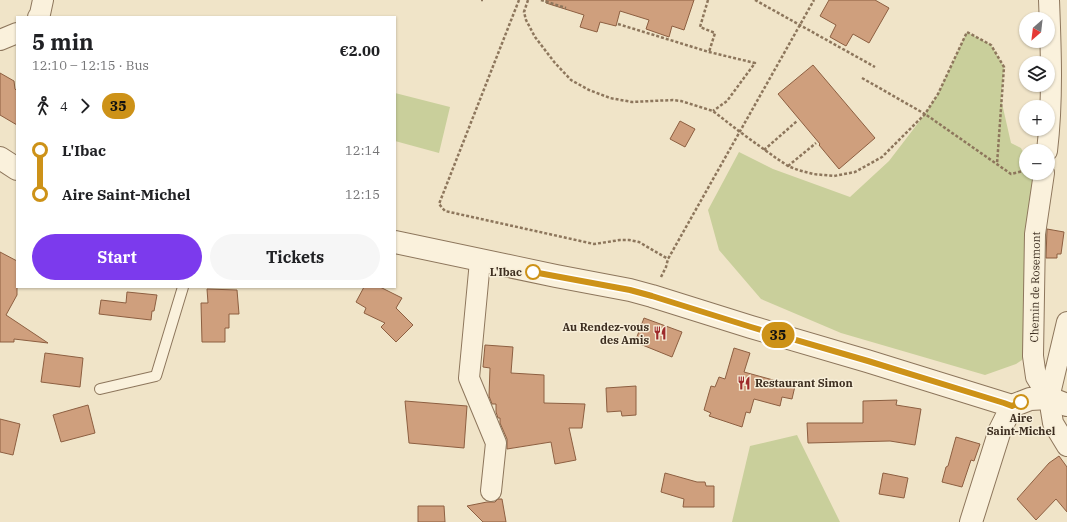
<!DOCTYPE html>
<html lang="en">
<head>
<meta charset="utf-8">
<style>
	body { margin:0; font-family:"IBM Plex Serif",serif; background:#f6f6f6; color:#202124; height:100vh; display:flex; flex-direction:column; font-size:15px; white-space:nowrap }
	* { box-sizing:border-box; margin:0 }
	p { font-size:13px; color:#757577 }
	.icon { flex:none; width:22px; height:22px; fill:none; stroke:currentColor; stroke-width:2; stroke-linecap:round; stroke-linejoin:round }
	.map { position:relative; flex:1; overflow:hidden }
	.details { position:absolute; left:16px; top:16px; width:380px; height:272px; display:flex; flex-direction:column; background:#fff; border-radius:0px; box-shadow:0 1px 3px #0004 }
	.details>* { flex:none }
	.badge { padding:0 8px; border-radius:13px; font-size:14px; line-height:26px }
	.needle { width:26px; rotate:208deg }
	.tools { position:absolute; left:1019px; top:12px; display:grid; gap:8px }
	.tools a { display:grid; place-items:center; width:36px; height:36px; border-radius:50%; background:#fff; box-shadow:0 1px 3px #0004; font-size:20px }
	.map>.badge { position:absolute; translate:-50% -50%; box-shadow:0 0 0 2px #fff }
	.legs { display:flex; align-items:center; gap:6px; height:44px; padding:0 16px; font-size:13px }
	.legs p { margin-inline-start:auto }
	.headline { display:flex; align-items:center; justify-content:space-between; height:68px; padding:0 16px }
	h1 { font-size:22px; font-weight:700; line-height:30px }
	.primary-button { display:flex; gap:8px; margin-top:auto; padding:8px 16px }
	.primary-button a { flex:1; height:46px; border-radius:24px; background:#7c3aed; color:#fff; font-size:16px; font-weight:700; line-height:46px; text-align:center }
	.primary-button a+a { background:#f6f6f6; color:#202124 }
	ul { padding:0 16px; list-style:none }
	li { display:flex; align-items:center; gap:14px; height:44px; font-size:15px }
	li i { display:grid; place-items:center; width:6px; height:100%; margin:0 5px; background:currentColor }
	li i::after { content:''; width:10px; height:10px; margin:-5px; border:3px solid; border-radius:50%; background:#fff }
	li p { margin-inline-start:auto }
	li:first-child i { background:linear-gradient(#0000 50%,currentColor 0) }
	li:last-child i { background:linear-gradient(currentColor 50%,#0000 0) }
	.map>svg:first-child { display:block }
	.green { fill:#c9cf9b }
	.building { fill:#cf9f7d; stroke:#8d5f41 }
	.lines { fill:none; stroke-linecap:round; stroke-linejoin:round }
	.service-casing { stroke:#8d765c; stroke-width:12 }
	.minor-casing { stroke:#8d765c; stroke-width:22 }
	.tertiary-casing { stroke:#8d765c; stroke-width:24 }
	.path { stroke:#8d765c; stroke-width:2.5; stroke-dasharray:3 2; stroke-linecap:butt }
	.service { stroke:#faf1dc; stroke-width:10 }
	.minor { stroke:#faf1dc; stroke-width:20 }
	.tertiary { stroke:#faf1dc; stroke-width:22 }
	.line-1-casing { stroke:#fff; stroke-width:9 }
	.line-1 { stroke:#cd9218; stroke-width:6 }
	.stop-1-dot { fill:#fff; stroke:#cd9218; stroke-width:2 }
	.labels { text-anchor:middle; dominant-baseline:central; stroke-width:3; stroke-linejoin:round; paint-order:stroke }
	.stop-label { font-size:11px; font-weight:bold; fill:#3d2e20; stroke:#f7eed8; text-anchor:end }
	.street-label { font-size:11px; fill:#3d2e20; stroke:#f7eed8 }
	.poi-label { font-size:11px; font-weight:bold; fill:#3d2e20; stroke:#f7eed8; text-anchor:end }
</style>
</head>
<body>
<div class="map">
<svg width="1067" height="522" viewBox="0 0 1067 522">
	<rect width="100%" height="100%" fill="#f0e4c8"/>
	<path class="green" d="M967,32l24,13 13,22 -3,32 10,44 10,5 5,10v15h7v2l-3,82 -2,92 -6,11 -6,4 -31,11 -144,-42 -80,-34 -42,-49 -11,-40 31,-58 34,17 77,28 39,-36 36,-47 13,-20z
		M395,93l55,14 -11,46 -44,-12z
		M797,435l43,87h-108l18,-76z"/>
	<path class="building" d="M546,0h148l-10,30 -12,-4 -3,11 -23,-8 3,-9 -29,-9 -4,15 -16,-4 -3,10 -17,-5 4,-12 -38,-12z
		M829,0h46l14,8 -20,35 -16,-9 -7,12 -16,-9 6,-12 -16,-9z
		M813,65l62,73 -36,31 -20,-24 1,-1 -42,-50z
		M0,73l14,8 1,8 2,2v34l-17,-10z
		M680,121l15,8 -10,18 -15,-8z
		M1047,229l17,3 -3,22h-4v4h-11z
		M0,252l17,9v34l-11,20 42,28 -34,-4v3h-14z
		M364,287h16l22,11 -6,10 17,17 -17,17 -15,-15 4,-4 -21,-10 2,-5 -10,-6z
		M207,289l30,1 2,24h-10v14h-4v14h-23l-1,-39h7z
		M127,292l30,3 -3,16h-2l-1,9 -52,-6 2,-14 25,3z
		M644,318l38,14 -10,25 -37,-15z
		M485,345l28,2 -2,26 33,2v28l41,1 -3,24h-13l7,32 -21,4 -4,-22 -44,7v-10l-7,-16v-5h-2l-2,-6v-8h-4l-3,-8 1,-28 -7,-1z
		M734,348l16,5 -6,19 51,14 -3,13 -10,-2 -2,9 -26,-7 -4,14 -4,-1 -4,15 -33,-11 2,-3 -7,-3 7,-24 4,1 4,-10 6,2z
		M45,353l38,5 -3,29 -39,-5z
		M636,386v29l-14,1 -1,-5 -14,1 -1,-24z
		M897,400l-1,5 25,4 -6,36 -25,-4 -82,2 -1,-20h56v-22z
		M405,401l62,5 -3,42 -55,-5z
		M88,405l7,28 -34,9 -8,-27z
		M0,419l20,5 -7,31 -13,-3z
		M956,437l24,7 -6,17 -3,-1 -9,27 -20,-5 4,-15 2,-1z
		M1059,456l8,11v45l-11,-13 -20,21 -19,-21 32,-36z
		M665,473l32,9h8l1,4h8v21h-31l1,-8 -23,-7z
		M883,473l25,5 -4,20 -25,-4z
		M498,499h4l4,23h-23l-16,-16 20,-4h8z
		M418,506h26l1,16h-27z"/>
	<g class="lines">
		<g class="service-casing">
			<path id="service" d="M100,389l56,-13 27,-89"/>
		</g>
		<g class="minor-casing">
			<path id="minor" d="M38,17l2,-3 3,-14
				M0,40l17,-7
				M1047,151c6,-50 4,-101 2,-151
				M1044,173l-9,61 -2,122 3,21 13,21 4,25 14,23
				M480,261l-11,117 27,65 -5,48
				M1049,398l18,-76"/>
		</g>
		<g class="tertiary-casing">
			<path id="tertiary" d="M0,158l17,11
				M395,242l161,34 74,14 22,6 99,31 116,34 145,45
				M971,522l29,-92 12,-24 18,-7 19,-1 18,7"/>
		</g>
		<path class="path" d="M481,0h2
			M519,0l-80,204 6,7 149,33 26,-4h9l10,2 29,17
			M528,0l-4,12 2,8 9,17 20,26 16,17 18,10 21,8 22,4 41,-2 8,1 32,10 27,21 36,26 12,8 10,4 15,4 21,2 21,-4 27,-15 43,-43 86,60 12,-3 3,-10
			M541,0l25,8
			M708,0l-8,27 15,6 -6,19
			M755,0l120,67
			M618,24l91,28 46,11 -28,38 -14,10
			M862,78l63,36 13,-20 29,-62 24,13 13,22 -7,97
			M764,150l33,-29
			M788,166l28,-23
			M661,277l5,-10 2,-8 146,-259"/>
		<use href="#service" class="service"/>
		<use href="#minor" class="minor"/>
		<use href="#tertiary" class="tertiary"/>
	</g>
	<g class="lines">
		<g class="line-1-casing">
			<path id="line-1" d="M533,272l97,18 22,6 99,31 117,34 136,42 8,3 9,-4"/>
		</g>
		<use href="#line-1" class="line-1"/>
	</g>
	<defs>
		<g id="restaurant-bare" transform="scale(1.08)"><path d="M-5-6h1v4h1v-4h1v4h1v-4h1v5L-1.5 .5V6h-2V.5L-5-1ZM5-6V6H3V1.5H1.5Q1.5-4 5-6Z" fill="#9e2a2b" stroke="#f7eed8" stroke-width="2.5" paint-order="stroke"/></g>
	</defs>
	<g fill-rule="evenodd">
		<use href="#restaurant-bare" x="660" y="333"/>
		<use href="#restaurant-bare" x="744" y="383"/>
	</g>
	<g class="stop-1-dot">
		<circle cx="533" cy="272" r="7"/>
		<circle cx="1021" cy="402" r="7"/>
	</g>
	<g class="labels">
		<g class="stop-label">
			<text x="522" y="272">L'Ibac</text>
			<text x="1021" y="418" text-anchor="middle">Aire<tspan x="1021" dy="13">Saint-Michel</tspan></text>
		</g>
		<g class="street-label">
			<text transform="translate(1035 287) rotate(-89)">Chemin de Rosemont</text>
		</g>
		<g class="poi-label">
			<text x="649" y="327">Au Rendez-vous<tspan x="649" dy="13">des Amis</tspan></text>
			<text x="755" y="383" text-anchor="start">Restaurant Simon</text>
		</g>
	</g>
</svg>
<div class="tools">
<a><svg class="needle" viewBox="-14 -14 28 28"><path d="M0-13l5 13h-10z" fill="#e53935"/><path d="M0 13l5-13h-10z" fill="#757577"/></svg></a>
<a><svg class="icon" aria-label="layers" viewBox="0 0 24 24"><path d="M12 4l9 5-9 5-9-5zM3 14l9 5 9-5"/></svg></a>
<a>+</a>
<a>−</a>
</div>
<b class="badge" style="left:778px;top:335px;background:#cd9218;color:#111">35</b>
<section class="details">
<div class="headline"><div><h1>5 min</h1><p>12:10 – 12:15 · Bus</p></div><b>€2.00</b></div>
<div class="legs"><svg class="icon" aria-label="walk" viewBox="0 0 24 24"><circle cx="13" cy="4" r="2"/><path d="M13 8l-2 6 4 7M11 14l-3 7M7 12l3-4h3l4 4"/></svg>4<svg class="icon" aria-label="forward" viewBox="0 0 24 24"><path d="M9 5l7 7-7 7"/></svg><b class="badge" style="background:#cd9218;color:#111">35</b></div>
<ul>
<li><i style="color:#cd9218"></i><b>L'Ibac</b><p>12:14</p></li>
<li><i style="color:#cd9218"></i><b>Aire Saint-Michel</b><p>12:15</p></li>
</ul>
<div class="primary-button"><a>Start</a><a>Tickets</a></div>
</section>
</div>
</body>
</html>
